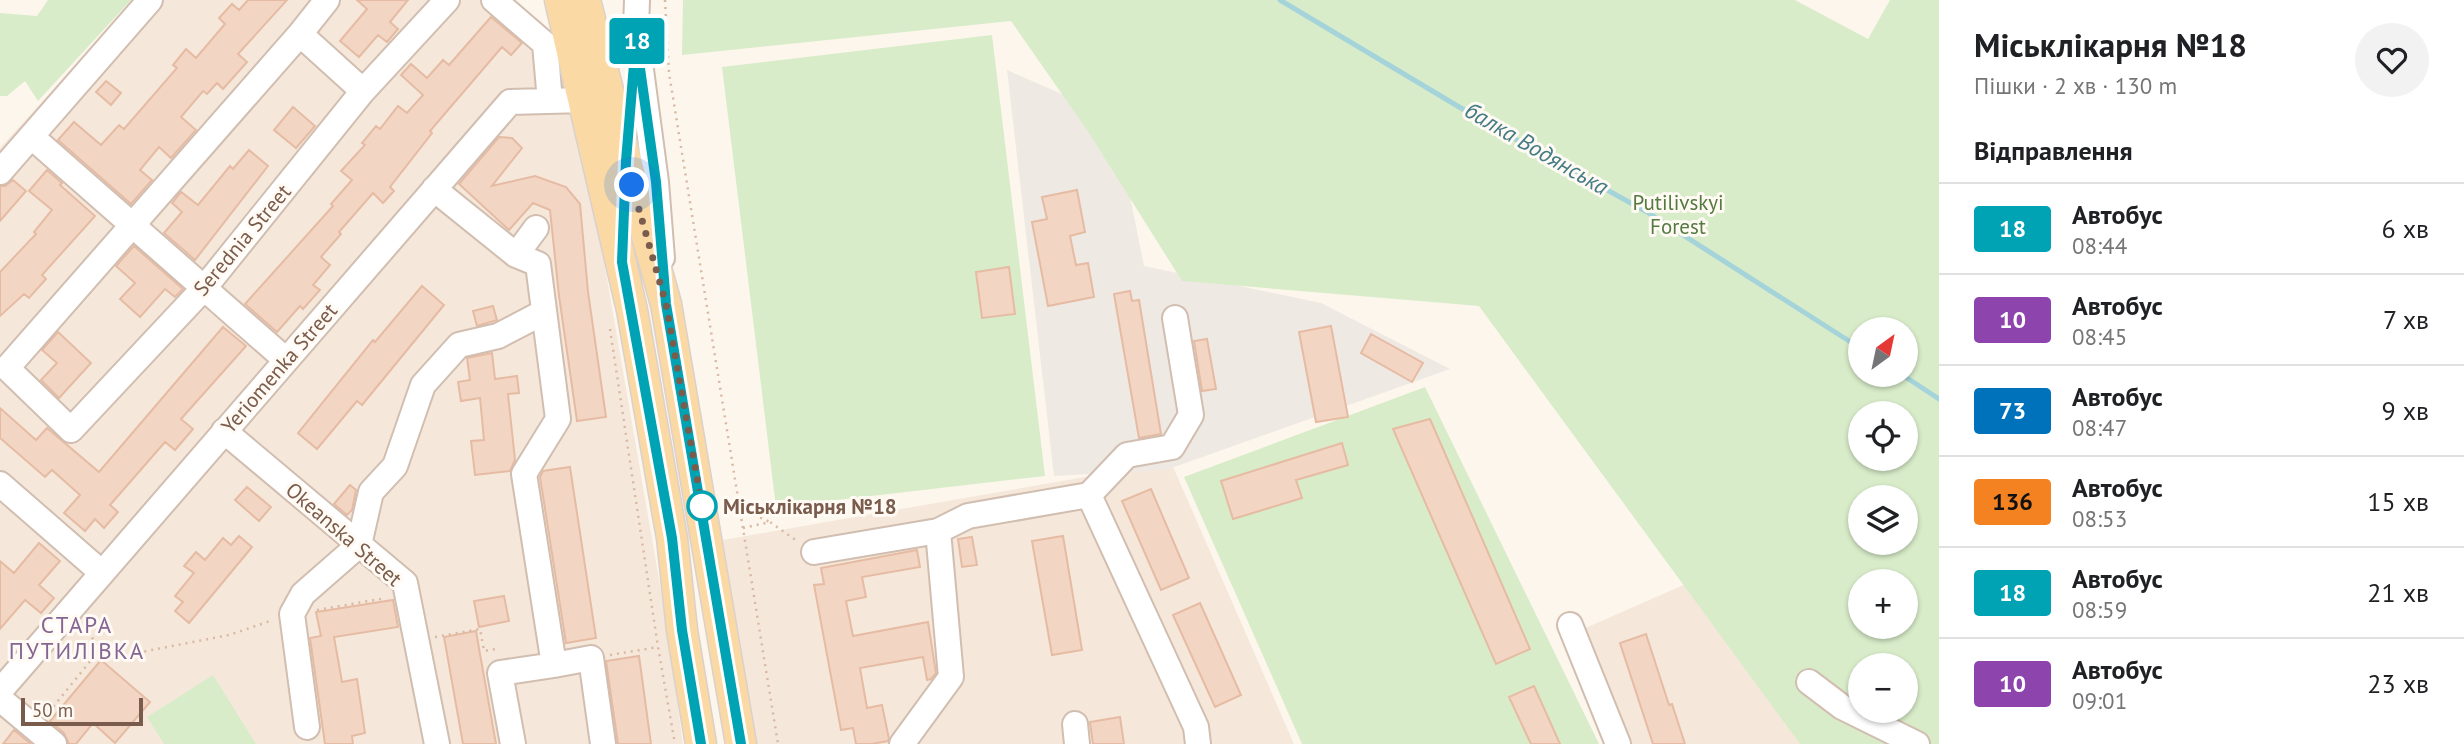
<!DOCTYPE html>
<html lang="uk">
<head>
<meta charset="utf-8">
<style>
	body { margin:0; font-family:"PT Sans",sans-serif; background:#f2f2f2; color:#202124; height:100vh; display:flex; flex-direction:column; font-size:26px; white-space:nowrap }
	* { box-sizing:border-box; margin:0 }
	p { font-size:23px; color:#757577 }
	.icon { flex:none; width:38px; height:38px; fill:none; stroke:currentColor; stroke-width:2; stroke-linecap:round; stroke-linejoin:round }
	.map { position:relative; flex:1; overflow:hidden }
	.panel { display:flex; flex-direction:column; background:#fff; width:525px }
	.panel>* { flex:none }
	.badge { padding:0 14px; border-radius:5px; font-size:24px; line-height:46px }
	.needle { width:46px; rotate:33deg }
	.controls { position:absolute; left:1848px; top:317px; display:grid; gap:14px }
	.controls a { display:grid; place-items:center; width:70px; height:70px; border-radius:50%; background:#fff; box-shadow:0 2px 5px #0004; font-size:35px }
	.scale { position:absolute; left:21px; bottom:18px; width:122px; box-sizing:border-box; padding-left:7px; border:4px solid #7a5c4d; border-top:0; font-size:19px; line-height:24px; white-space:nowrap; color:#7a5c4d; -webkit-text-stroke:5px #fffaf3; paint-order:stroke }
	.you { position:absolute; width:35px; height:35px; margin:-18px; border:5px solid #fff; border-radius:50%; background:#1a73e8; box-shadow:0 0 0 10px #1a73e833 }
	.map>.badge { position:absolute; translate:-50% -50%; box-shadow:0 0 0 4px #fff }
	h2 { padding:0 35px; font-size:26px; line-height:63px }
	.round { display:grid; place-items:center; flex:none; width:74px; height:74px; border-radius:37px; background:#f2f2f2 }
	.summary { display:flex; align-items:center; justify-content:space-between; height:119px; padding:0 35px }
	h1 { font-size:33px; font-weight:800; line-height:52px }
	ul { padding:0; list-style:none }
	li { display:flex; align-items:center; gap:21px; height:91px; padding:0 35px; border-top:2px solid #e0e0e0 }
	li div { flex:1 }
	li b { display:block; font-size:26px }
	li em { font-style:normal }
	li .badge { min-width:77px; font-weight:700; text-align:center }
	main { display:flex; flex:1; min-height:0 }
	.map>svg:first-child { display:block }
	.residential { fill:#f5e8da }
	.industrial { fill:#efe9e4 }
	.green { fill:#d8ecc9; fill-rule:evenodd }
	.lines { fill:none; stroke-linecap:round; stroke-linejoin:round }
	.stream { stroke:#a5d3da; stroke-width:5 }
	.building { fill:#f3d5c3; stroke:#e6bba3; stroke-width:2 }
	.minor-casing { stroke:#d1beb0; stroke-width:28 }
	.major-casing { stroke:#dad1cd; stroke-width:33 }
	.path { stroke:#d9b8a5; stroke-width:2.5; stroke-dasharray:2 5; stroke-linecap:butt }
	.minor { stroke:#fff; stroke-width:24 }
	.major { stroke:#fbd9a5; stroke-width:30 }
	.line-casing { stroke:#fff; stroke-width:16 }
	.line { stroke:#00a3b4; stroke-width:10 }
	.walk { stroke:#7a5c4d; stroke-width:7; stroke-dasharray:0 12.6 }
	.stop-dot { fill:#fff; stroke:#00a3b4; stroke-width:3.5 }
	.labels { text-anchor:middle; dominant-baseline:central; stroke-width:6; stroke-linejoin:round; paint-order:stroke }
	.park-label { font-size:21px; fill:#537a41; stroke:#fffaf3 }
	.street-label { font-size:21px; fill:#7a5c4d; stroke:#fffaf3 }
	.stop-label { font-size:21px; font-weight:bold; fill:#7a5c4d; stroke:#fffaf3; text-anchor:start }
	.water-label { font-size:23px; font-style:italic; fill:#437c86; stroke:#fffaf3 }
	.neighbourhood-label { font-size:23px; letter-spacing:2px; fill:#846695; stroke:#fffaf3 }
</style>
</head>
<body>
<main>
<div class="map">
<svg width="1939" height="744" viewBox="0 0 1939 744">
	<rect width="100%" height="100%" fill="#fdf6ec"/>
	<path class="residential" d="M135,0h378l42,35 39,168 71,411 18,130h-683v-596z
		M1171,462l123,282h-538l-33,-204z
		M1695,580l109,164h-196l-41,-108z"/>
	<path class="industrial" d="M1007,70l107,47 30,149 177,37 129,66 -284,101 -112,6z"/>
	<path class="green" d="M48,0h83l-93,101 -13,-20 -18,15h-7v-83l37,3z
		M683,0h1112l73,39 22,-39h49v744h-139l-321,-438 -297,-25 -95,-151 -76,-109 -329,34zM1860,329h46v45h-46zM1860,413h46v45h-46zM1860,497h46v45h-46zM1860,581h46v45h-46zM1860,665h46v45h-46z
		M992,35l53,441 -269,31 -54,-440z
		M1425,387l174,357h-297l-118,-267z
		M213,675l43,69h-92l-17,-27z"/>
	<g class="lines">
		<path class="stream" d="M1280,0l206,123 161,89 213,136
			M1901,374l38,25"/>
	</g>
	<path class="building" d="M248,0h39l-49,54 9,8 -24,27 -6,-6 -10,11 -4,-3 -22,26 15,13 -25,28 -12,-11 -19,23 12,10 -21,24 -73,-64 16,-18 27,23 18,-20 5,4 53,-61 -4,-3 13,-16 10,9 29,-34 -6,-6 13,-14 7,6z
		M357,0h51l-18,22 8,7 -11,13 -9,-7 -19,22 -19,-16 27,-32z
		M491,17l31,26 -11,12 -9,-8 -72,84 2,2 -42,54 4,4 -11,12 -10,-10 -34,39 2,2 -20,23 9,8 -17,20 7,5 -17,19 -3,-3 -23,26 -32,-28 88,-98 -2,-2 21,-24 -11,-9 24,-26 -3,-2 14,-17 4,3 18,-23 9,7 16,-18 -22,-20 10,-11 16,14 16,-18 6,5z
		M106,81l15,12 -10,12 -15,-13z
		M293,107l22,19 -19,22 -22,-18z
		M499,137l13,1 10,10 -30,38 43,-10 31,11 14,17 8,88 18,125 -29,4 -18,-125 -9,-86 -17,-7 -24,27 -50,-46z
		M249,150l19,16 -73,94 -31,-27 18,-21 -10,-9 9,-11 17,13 32,-39 3,3z
		M47,170l15,13 -2,2 35,31 -53,59 4,4 -17,19 -5,-4 -24,22v-44l36,-38 -2,-2 18,-22 -23,-19z
		M13,180l13,11 -26,30v-35h5z
		M1077,190l8,42 -15,4 6,29 12,-2 6,34 -46,9 -16,-84 15,-3 -5,-22z
		M134,246l49,43 -8,8 -10,-8 -25,28 -20,-18 15,-16 -19,-17z
		M1009,267l6,47 -33,4 -6,-46z
		M422,286l22,19 -82,100 -5,-4 -40,48 -19,-16 75,-93 2,2z
		M1130,291l2,10 7,-1 22,134 -22,4 -25,-144z
		M493,306l4,14 -20,6 -4,-15z
		M1331,326l17,91 -32,5 -17,-90z
		M223,327l23,19 -65,73 12,10 -18,21 -10,-8 -55,63 8,7 -14,16 -9,-9 -10,12 -21,-18 16,-18 -28,-25 -7,7 -45,-39v-30l36,32 11,-12 52,44z
		M58,332l33,31 -32,35 -18,-18 16,-17 -15,-13z
		M1371,334l52,29 -11,19 -51,-29z
		M1207,339l9,50 -14,2 -8,-50z
		M492,353l3,26 22,-3 2,17 -11,1 7,66 -5,11 -35,4 -4,-34 13,-1 -4,-42 -19,3 -3,-19 12,-2 -3,-22z
		M1430,419l100,230 -34,15 -103,-235z
		M1342,443l6,22 -52,15 6,18 -69,21 -12,-38z
		M570,467l26,171 -30,5 -26,-166 3,-6z
		M350,485l6,5 -4,20 -5,5 -13,-11z
		M247,487l24,20 -12,14 -24,-21z
		M1151,489l38,89 -28,12 -39,-89z
		M239,536l13,11 -63,76 -14,-12 8,-9 -8,-6 19,-23 -10,-7 12,-14 9,8 18,-22 8,7z
		M1063,536l19,114 -30,5 -20,-114z
		M972,537l5,28 -15,2 -4,-28z
		M39,543l21,18 -21,24 15,13 -13,15 -16,-13 -25,29v-68l14,12z
		M917,550l3,17 -58,10 4,20 -20,4 7,35 75,-14 8,51 -5,6 -4,1 -4,-23 -63,11 7,40 15,-3 7,34 -1,2 -16,3h-16l-3,-16 -12,2 -27,-145 10,-1 -3,-16z
		M504,596l5,25 -30,6 -5,-26z
		M393,600l5,27 -64,10 8,45 15,-3 8,54 -13,3 1,8h-28l-15,-106 11,-2 -5,-24z
		M1200,603l41,92 -26,12 -42,-92z
		M476,631l4,23 16,90h-33l-19,-107z
		M1646,634l23,71 3,-1 13,40h-32l-33,-101z
		M639,656l12,88h-33l-12,-83z
		M101,660l49,42 -35,41 -22,-20 -17,21h-7l-5,-11 -14,-12z
		M1534,686l26,58h-29l-22,-47z
		M1120,717l4,27h-31l-3,-22z
		M14,730l17,14h-28z"/>
	<g class="lines">
		<g class="minor-casing">
			<path id="minor" d="M494,0l51,44 5,57
				M300,34l63,57 -158,196 -134,143 -64,-62z
				M300,34l27,-34
				M637,40l19,142 6,76
				M635,55l2,-55
				M363,91l84,-91
				M32,137l254,223
				M0,172l150,-172
				M434,189l82,66 22,9 20,155 -34,55 30,191 37,-7 12,86
				M516,255l20,-27
				M224,431l181,152 32,161
				M0,484l101,88
				M1089,495l107,232 2,17
				M814,552l124,-21
				M1570,625l48,119
				M1809,682l33,25 75,37
				M0,691l510,-589 75,-2
				M0,699l54,45
				M1075,724l2,20
				M307,727l-15,-113 11,-20 56,-49 12,-53 24,-26 28,-81 36,-40 39,-9 46,-24
				M513,744l-13,-71 54,-8
				M902,744l49,-67 -13,-146 30,-15 121,-21 38,-40 45,-8 19,-32 -16,-97"/>
		</g>
		<g class="major-casing">
			<path id="major" d="M560,0l72,310 40,228 10,92 19,114
				M585,0l41,161 40,143 75,440"/>
		</g>
		<path class="path" d="M665,0l4,73 109,671
			M610,329l48,318 17,97
			M741,509l29,13
			M743,528l27,-6 27,19
			M317,610l69,-12
			M84,626l16,23
			M435,637l45,-8 4,22 12,-2 1,3
			M610,655l48,-8
			M49,712l51,-63 31,5 98,-19 44,-15"/>
		<use href="#minor" class="minor"/>
		<use href="#major" class="major"/>
	</g>
	<g class="lines">
		<g class="line-casing">
			<path id="line" d="M701,744l-19,-114 -10,-92 -50,-276 4,-101 10,-121 20,142 10,122 75,440"/>
		</g>
		<use href="#line" class="line"/>
		<path class="walk" d="M632,185l34,119 36,202"/>
	</g>
	<circle class="stop-dot" cx="702" cy="506" r="14"/>
	<g class="labels">
		<g class="park-label">
			<text x="1678" y="202">Putilivskyi<tspan x="1678" dy="24">Forest</tspan></text>
		</g>
		<g class="street-label">
			<text transform="translate(242 240) rotate(-50)">Serednia Street</text>
			<text transform="translate(279 368) rotate(-49)">Yeriomenka Street</text>
			<text transform="translate(344 534) rotate(41)">Okeanska Street</text>
		</g>
		<g class="stop-label">
			<text x="723" y="506">Міськлікарня №18</text>
		</g>
		<g class="water-label">
			<text transform="translate(1537 148) rotate(30)">балка Водянська</text>
		</g>
		<g class="neighbourhood-label">
			<text x="77" y="624">СТАРА<tspan x="77" dy="26">ПУТИЛІВКА</tspan></text>
		</g>
	</g>
</svg>
<div class="controls">
<a><svg class="needle" viewBox="-14 -14 28 28"><path d="M0-13l5 13h-10z" fill="#e53935"/><path d="M0 13l5-13h-10z" fill="#757577"/></svg></a>
<a><svg class="icon" aria-label="locate" viewBox="0 0 24 24"><circle cx="12" cy="12" r="6"/><path d="M12 2v4M12 18v4M2 12h4M18 12h4"/></svg></a>
<a><svg class="icon" aria-label="layers" viewBox="0 0 24 24"><path d="M12 4l9 5-9 5-9-5zM3 14l9 5 9-5"/></svg></a>
<a>+</a>
<a>−</a>
</div>
<div class="scale">50 m</div>
<div class="you" style="left:632px;top:185px"></div>
<b class="badge" style="left:637px;top:41px;background:#00a3b4;color:#fff">18</b>
</div>
<section class="panel">
<div class="summary"><div><h1>Міськлікарня №18</h1><p>Пішки · 2 хв · 130 m</p></div><a class="round"><svg class="icon" aria-label="heart" viewBox="0 0 24 24"><path d="M12 20l-8-8c-3-5 5-10 8-4 3-6 11-1 8 4z"/></svg></a></div>
<h2>Відправлення</h2>
<ul>
<li><span class="badge" style="background:#00a3b4;color:#fff">18</span><div><b>Автобус</b><p>08:44</p></div><em>6 хв</em></li>
<li><span class="badge" style="background:#8e44ad;color:#fff">10</span><div><b>Автобус</b><p>08:45</p></div><em>7 хв</em></li>
<li><span class="badge" style="background:#0072bc;color:#fff">73</span><div><b>Автобус</b><p>08:47</p></div><em>9 хв</em></li>
<li><span class="badge" style="background:#f58220;color:#111">136</span><div><b>Автобус</b><p>08:53</p></div><em>15 хв</em></li>
<li><span class="badge" style="background:#00a3b4;color:#fff">18</span><div><b>Автобус</b><p>08:59</p></div><em>21 хв</em></li>
<li><span class="badge" style="background:#8e44ad;color:#fff">10</span><div><b>Автобус</b><p>09:01</p></div><em>23 хв</em></li>
</ul>
</section>
</main>
</body>
</html>
